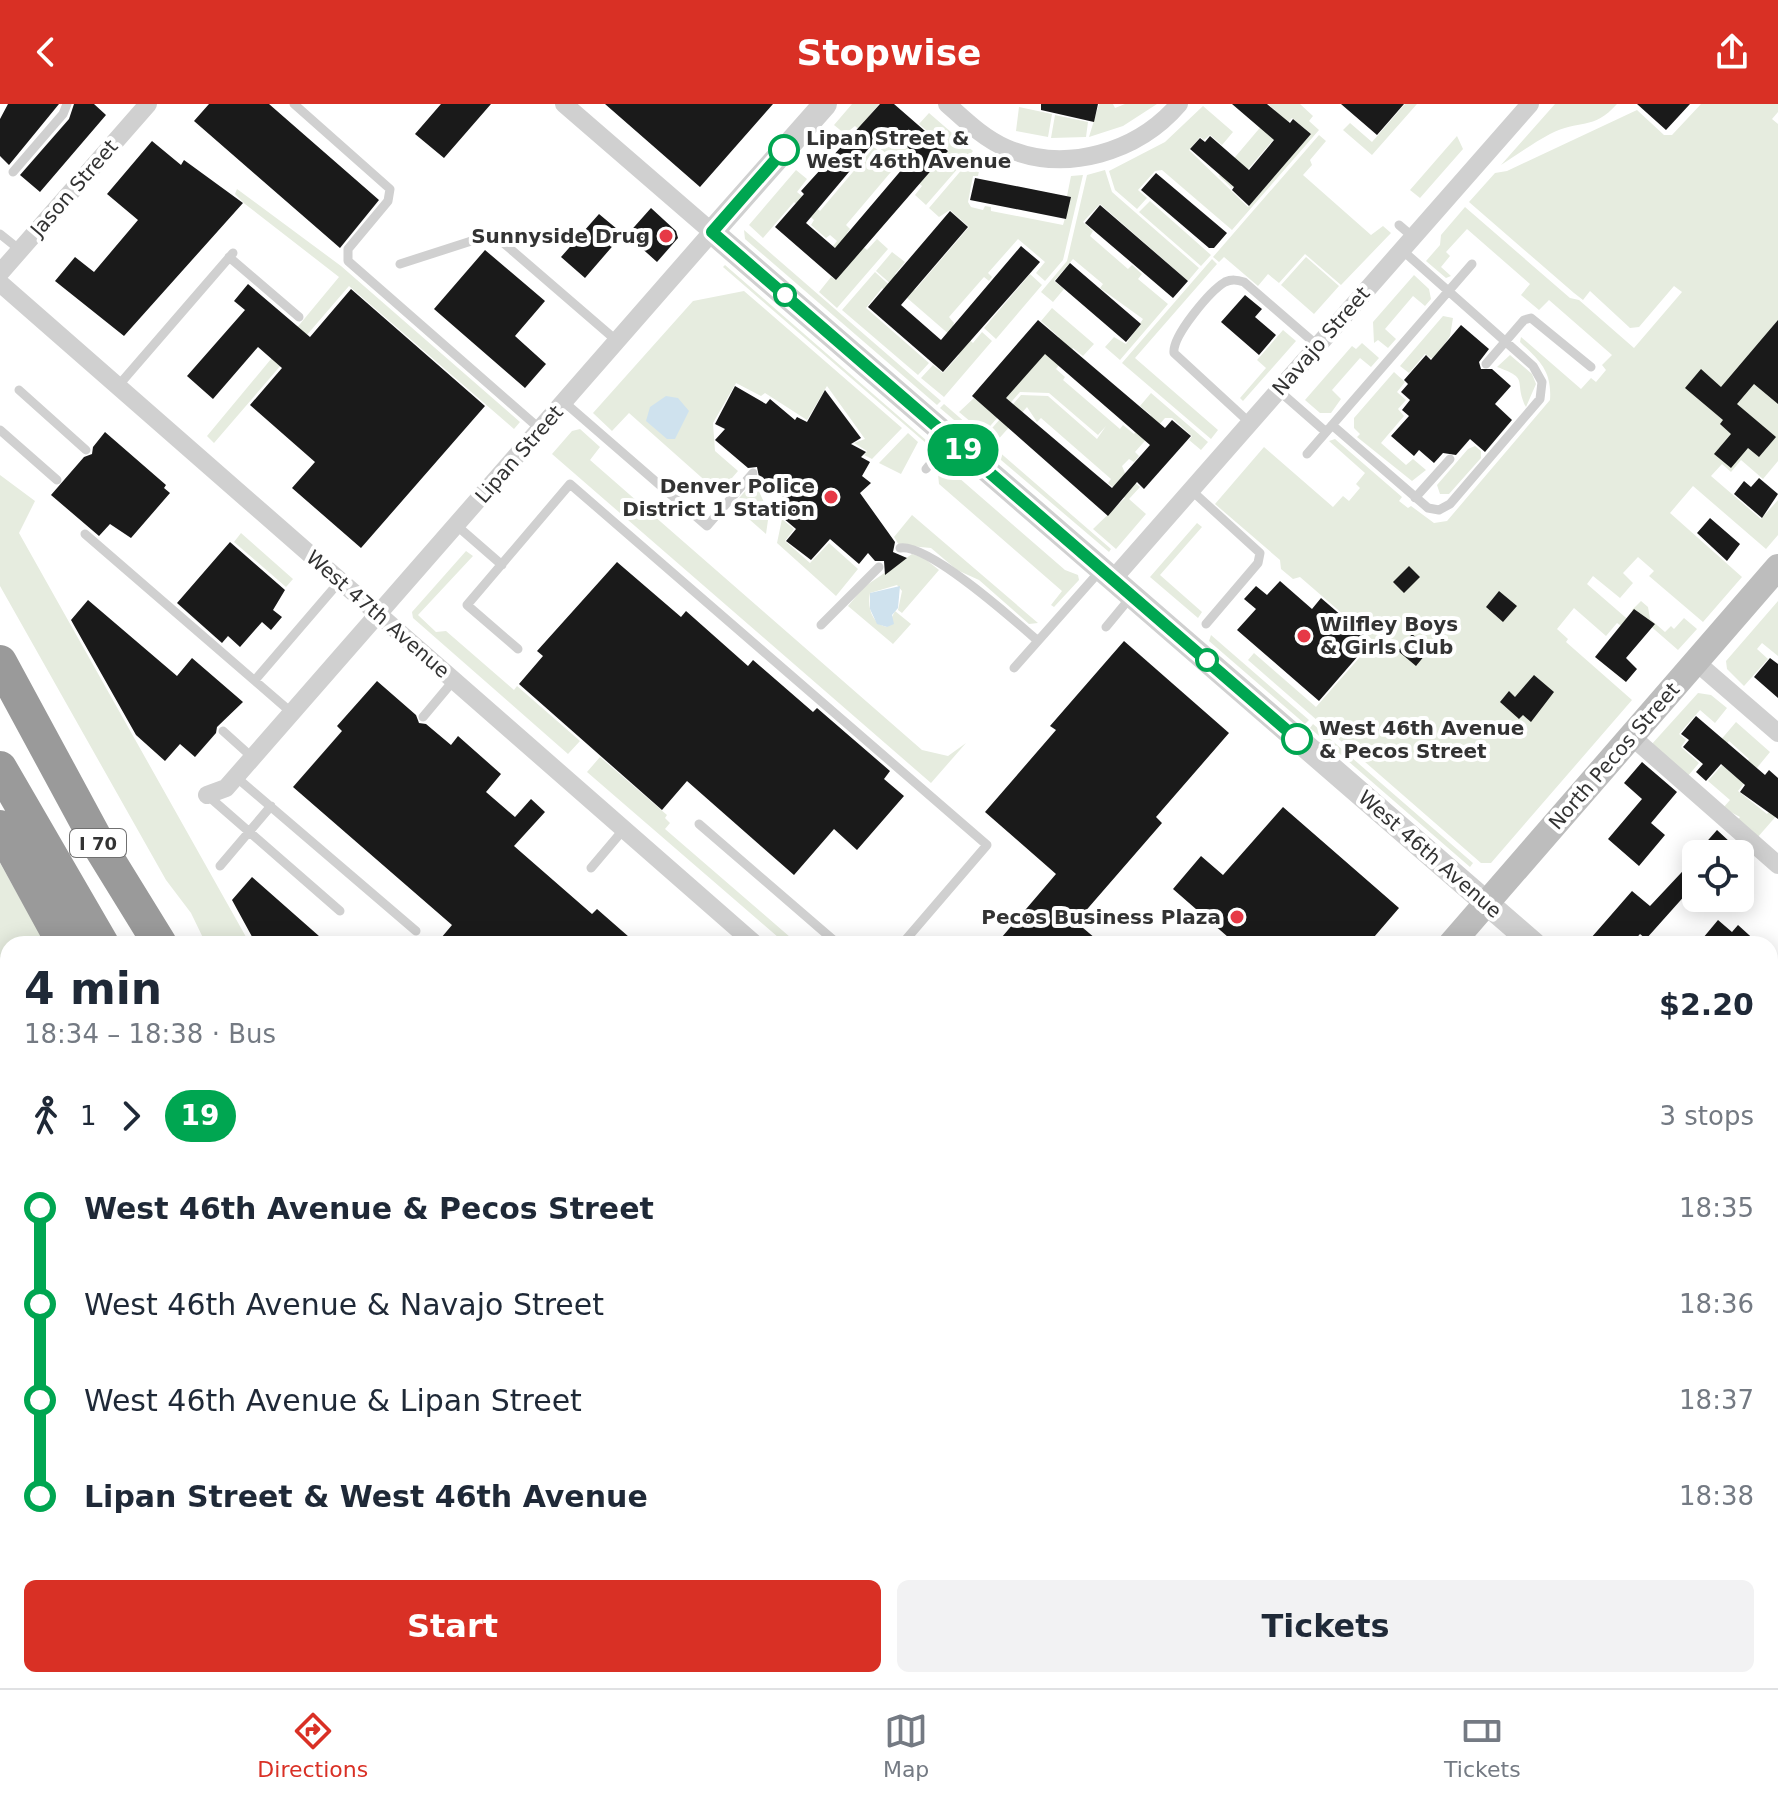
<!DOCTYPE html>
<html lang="en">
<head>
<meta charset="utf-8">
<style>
	body { margin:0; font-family:"DejaVu Sans",sans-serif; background:#f2f2f3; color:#1f2937; height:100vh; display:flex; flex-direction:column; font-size:30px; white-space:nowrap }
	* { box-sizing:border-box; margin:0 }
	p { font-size:26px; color:#747a83 }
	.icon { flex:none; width:44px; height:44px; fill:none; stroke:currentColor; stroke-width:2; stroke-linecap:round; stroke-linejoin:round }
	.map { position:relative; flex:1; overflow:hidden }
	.details { position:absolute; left:0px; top:832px; width:1778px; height:752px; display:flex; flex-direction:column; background:#fff; border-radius:24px 24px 0 0; box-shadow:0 4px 20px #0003 }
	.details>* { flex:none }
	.badge { padding:0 16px; border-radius:26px; font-size:28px; line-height:52px }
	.controls { position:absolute; left:1682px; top:736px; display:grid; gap:16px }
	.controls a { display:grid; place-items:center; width:72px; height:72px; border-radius:12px; background:#fff; box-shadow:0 4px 20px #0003; font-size:40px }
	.map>.badge { position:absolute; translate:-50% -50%; box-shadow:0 0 0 4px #fff }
	.legs { display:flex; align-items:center; gap:12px; height:88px; padding:0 24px; font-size:26px }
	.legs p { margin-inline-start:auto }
	.overview { display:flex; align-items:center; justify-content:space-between; height:136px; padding:0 24px }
	h1 { font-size:44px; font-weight:700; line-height:60px }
	.primary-button { display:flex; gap:16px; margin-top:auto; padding:16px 24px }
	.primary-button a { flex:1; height:92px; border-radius:12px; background:#d93025; color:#fff; font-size:32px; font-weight:700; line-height:92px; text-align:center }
	.primary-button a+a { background:#f2f2f3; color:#1f2937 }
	ul { padding:0 24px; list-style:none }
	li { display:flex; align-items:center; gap:28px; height:96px; font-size:30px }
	li i { display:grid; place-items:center; width:12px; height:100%; margin:0 10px; background:currentColor }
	li i::after { content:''; width:20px; height:20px; margin:-10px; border:6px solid; border-radius:50%; background:#fff }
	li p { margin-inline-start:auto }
	li:first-child i { background:linear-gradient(#0000 50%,currentColor 0) }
	li:last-child i { background:linear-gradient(currentColor 50%,#0000 0) }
	header { display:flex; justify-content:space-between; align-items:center; height:104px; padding:0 24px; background:#d93025; color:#fff; font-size:36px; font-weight:700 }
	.tabs { display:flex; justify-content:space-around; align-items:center; height:112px; border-top:2px solid #e0e1e3; background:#fff; font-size:22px; color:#747a83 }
	.tabs a { display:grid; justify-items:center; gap:4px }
	.tabs .selected { color:#d93025 }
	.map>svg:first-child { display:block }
	.green { fill:#e6ecdf }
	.water { fill:#cfe2ee }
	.building { fill:#1a1a1a; fill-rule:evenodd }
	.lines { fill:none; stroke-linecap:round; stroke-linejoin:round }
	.service { stroke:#d0d0d0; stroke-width:9 }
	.minor { stroke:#d0d0d0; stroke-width:18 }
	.tertiary { stroke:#d0d0d0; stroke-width:24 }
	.secondary { stroke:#bdbdbd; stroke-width:26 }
	.motorway { stroke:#9a9a9a; stroke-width:34 }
	.line-1-casing { stroke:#fff; stroke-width:18 }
	.line-1 { stroke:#00a651; stroke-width:12 }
	.stop-1-dot { fill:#fff; stroke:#00a651; stroke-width:4 }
	.poi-dot { fill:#e63946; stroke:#fff; stroke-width:3 }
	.labels { text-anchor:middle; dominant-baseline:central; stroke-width:8; stroke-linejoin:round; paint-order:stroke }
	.shield { fill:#fff; stroke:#707070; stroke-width:2 }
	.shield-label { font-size:18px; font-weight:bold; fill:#333 }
	.stop-label { font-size:20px; font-weight:bold; fill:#333; stroke:#fff; text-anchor:start }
	.street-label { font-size:20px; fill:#333; stroke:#fff }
	.poi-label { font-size:20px; font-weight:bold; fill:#333; stroke:#fff; text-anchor:end }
</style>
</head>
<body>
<header><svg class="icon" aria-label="back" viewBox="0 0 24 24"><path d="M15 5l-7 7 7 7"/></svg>Stopwise<svg class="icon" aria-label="share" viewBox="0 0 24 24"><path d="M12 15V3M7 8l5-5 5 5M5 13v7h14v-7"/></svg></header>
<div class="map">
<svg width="1778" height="1584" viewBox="0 0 1778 1584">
	<rect width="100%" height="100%" fill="#fff"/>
	<path class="green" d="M852,0h27l-9,11 62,54 17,-19 -30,-26 10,-11 44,38 -47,54 -11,-10 7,-9 -67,-60 -10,8 -11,-9z
		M1099,0h14l2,4 10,-4h32l-34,22 -34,11z
		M1268,0h32l13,12 -4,5 10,9 -87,100 -70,-60 -7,1 -17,19 9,8 -10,11 -22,-19 -6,-19 56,-29 38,-36 30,26 -11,13 -12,-10 -6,5 -4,-3 -11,13 59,57 63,-73 -19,-16 -60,70 -13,-12 56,-66z
		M1405,0h12l-45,51 -29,-25 7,-7 22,19z
		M1555,0h62c-24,27 -38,15 -67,30 -17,9 -33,21 -49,31z
		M1701,0h77v8l-6,7 6,5v337l-15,18 -22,-19 -10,12 -9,-8 -11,12 50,43 17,-19v35l-12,14 -73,-63 -23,27 72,64 -39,45 -54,-46 5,-5 -16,-14 -15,16 10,10 -13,15 -27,-22 -6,8 45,39 -6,6 -9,-6 -11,13 -32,-28 -17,21 11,10 -2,3 66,58 -141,163h-10l-233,-203 6,-7 62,54 58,-66 -74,-64 -7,2 -12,-10 -1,-9 -65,-56 49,-57 69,60 10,-11 6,5 11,-13 -4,-4 9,-11 -36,-32 6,-2 67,58 -3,4 9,7 3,-2 23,17 13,-2 103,-121c2,-29 -10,-39 -30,-58l1,-5 60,52 10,-11 5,4 10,-12 -4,-5 10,-10 -63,-55 -10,10 -18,-15 9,-11 -63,-55 -21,23 4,4 -9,11 10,9 -5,2 -20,-17 14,-16 1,-10 24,-28 105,91 9,2 55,48 48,-56 -8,-6 -35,41 -9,1 -40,-37 -7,9 -9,-7 -105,-91 26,-29 12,-2 130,-61 27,25h8z
		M1019,3l33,7 -4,23 -32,-6z
		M1055,11l33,7 -2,15 -35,1z
		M1319,31l7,6 -16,19 2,5 -9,10 68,60 12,-9 8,7 -50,52 -36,-31 -26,29 -11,-9 -10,12 -34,-29 -5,5 -6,-5z
		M1457,32l6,13 -43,49 -10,-8z
		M874,43l22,19 -50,59 4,4 -3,4 20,17 10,-11 11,10 -51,59 -18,-16 12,-15 5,3 6,-26 -9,-8 4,-5 -7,-6 -4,3 -15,-13 3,-5 -20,-18 -31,36 -14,-13 47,-55 11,9 -10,13 23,19z
		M976,49l6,3 -4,20h-5l-5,26 3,5 12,3 2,-4 6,1v4l72,14 8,-28 -4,-1 4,-20 12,-1 -20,85 -18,21 -9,-8 9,-11 -27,-23 -30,34 4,4 -3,4 -5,-4 -35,40 5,6 -1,3 20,17 9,-11 10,9 -48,56 -23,-19 12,-13 10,8 16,-18 -10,-9 2,-10 -75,-65 16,-19 13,10 -10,12 20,16 54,-63 -19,-17 -11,7 -10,-9z
		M1105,66l7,22 87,76 -11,13 -88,-77 -17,18 10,9 -3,5 38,33 4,-4 10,9 -4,5 30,25 -48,56 -15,-13 9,-10 12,7 17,-25 -43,-31 3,-4 -30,-25 -19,22 10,8 -11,13 -12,-10 26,-31 20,-86z
		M237,85l104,77 179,156 -6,7 -165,-143 -135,157 -7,-7 132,-159 -94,-73 -10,-10z
		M1150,97l61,54 -10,11 -62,-54z
		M744,126l197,171 -4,4 -192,-166z
		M1306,153l33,29 -25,28 -33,-29z
		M1212,155l5,5 -82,94 83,72 -7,9 -89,-76z
		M725,161l202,176v3l-204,-177z
		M875,168l21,19 -4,5 -10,-8 -16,20 63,55 -11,12 -76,-65z
		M1030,170l12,11 -46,54 -12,-11z
		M1414,171l15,14 2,10 -6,7 -12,-10 -28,33 11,10 -8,9 -10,-8 -4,3 -1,-21z
		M744,187l158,137 -30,31 -8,-4 3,-4 -13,-8 11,-4 -38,-53 -20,34 -42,-27 -4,3 -25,-13 -23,40 2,28 23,20 -19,22 -90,-80 -17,18 -19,-18 100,-112z
		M1052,204l42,36 -11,12 -10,-8 -17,21 9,8 -2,3 57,49 3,-4 11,9 17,-19 -11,-9 11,-13 57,49 -7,8 -12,-10 3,-4 -20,-18h-7l-30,34 4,4 -5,6 -5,-3 -7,7 3,7 15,14 -11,12 17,15 -30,35 -23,-20 32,-31 -17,-15 3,-4 -70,-61 -4,4 -10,-15 -32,36 -9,-8 35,-40 27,1 49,43 9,-13 -8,9 -49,-42 -29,-1 -36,41 -25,-21 15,-14 17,14 68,-75 -18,-16z
		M1443,212l10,2 -3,18 -16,24 -9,-6 -16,19 -9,-7z
		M1283,226l13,11 -53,60 -3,-3 26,-30 -9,-8z
		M1362,239l17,15 -8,9 -11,-9 -28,32 9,9 -10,14h-11l-15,-13 47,-54 4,3z
		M1510,251l22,19 4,10 -10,23c-13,-26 5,-28 -29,-40z
		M1394,268l11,10 -8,10 9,8 -8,9 6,7 -23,27 25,22 7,-6 13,11 -14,11 -55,-44 3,-3 -6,-6v-10z
		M944,300l167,145 -2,3 -169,-144z
		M580,325l20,18 -10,13 332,290 26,6 18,-13 -35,40 -379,-329 20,-23z
		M908,329l10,9 -17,32 -22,-11z
		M1475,342l6,5v7l-32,36h-9l-3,-9 31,-36z
		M943,360l122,106 13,5 1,5 -25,27 -3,-2 11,-14 -123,-107 -1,-10z
		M0,371l35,26 -16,32 231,411h-44l-15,-31 -25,-33 -166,-294z
		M754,377l15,32 -3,21 -33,-29z
		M912,411l126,108 -9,1 -50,-44 -22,-10 -26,-22 -32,-3 -5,-8z
		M782,415l12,10 -9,12 25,22 19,-20 29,26 -22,27 -59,-53z
		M1197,419l5,4 -42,48 42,37 -4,6 -48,-41z
		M241,429l52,46 -7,8 -52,-45z
		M466,447l7,5 -55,59 18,17 10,-1 68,59 3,-4 63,55 -12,13 -155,-136 -1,-6z
		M912,450l12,4 15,12 -37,43 -4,-3 4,-19 -5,-6 -27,8c-3,14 2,31 17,34l8,-16 16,13 -18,20 -45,-38 16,-19z
		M1641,497l7,6 2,12 15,13 6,-6 3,3 10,-11 13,11 -19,21 -46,-40z
		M1778,497v55l-16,-13 -5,6 11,10 -24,27 -17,-17 -1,-8z
		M1211,531l98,85 -4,4 -96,-83z
		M1698,589l13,2 16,13 -12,15 -15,-13 -21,24 7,6 -5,7 18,16 -12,14 -36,-32z
		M1736,618l34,30 -32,39 29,23 11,-13v13l-21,24 -20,-17 3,-4 -17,-9 7,-8 -22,-19 14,-16 13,11 14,-17 -20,-18 -4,5 -6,-4z
		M1313,620l160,139 -3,4 -160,-139z
		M600,653l67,58 -2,3 5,5 -5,6 133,115h-12l-199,-172z
		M0,759l46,81h-38v21l-8,-8z
		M1778,1242v160l-8,-7v-33l5,-5 -5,-4v-15l4,-5 -4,-4v-78z
		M1486,1576h129l-6,8h-119l-6,-6z"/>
	<path class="water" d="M666,292l12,2 11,13 -14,28h-8l-21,-18 4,-14z
		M900,482l-2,22 -6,7 2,9 -7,3 -10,-3 -7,-15v-16z"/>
	<path class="building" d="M8,0h51l-50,61 -9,-9v-37z
		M74,0h20l12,11 -66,77 -20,-17 49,-56z
		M209,0h60l110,96 -39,48 -146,-127z
		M441,0h50l-47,54 -29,-24z
		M605,0h168l-73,83z
		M880,0h14l54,47 -112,129 -61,-53 29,-33 -3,-3zM886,24l29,26 -80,94 -29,-25z
		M1041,0h57l-4,18 -53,-12z
		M1232,0h35l23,19 3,-4 18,15 -62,72 -17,-16 2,-3 -44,-38 10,-11 5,4 5,-6 39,34 25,-30z
		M1341,0h63l-27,31z
		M1637,0h53l-24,26z
		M152,37l29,24 3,-5 59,43 -119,133 -69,-55 20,-24 19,15 44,-52 -31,-26z
		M1156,69l71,60 -13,15h-5l-68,-58z
		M975,74l96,19 -5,22 -96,-19z
		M1100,101l88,76 -15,17 -88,-75z
		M651,104l25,23 2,7 -21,24 -30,-27z
		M950,107l18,16 -67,78 40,35 80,-94 19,16 -97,110 -75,-65z
		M599,110l24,20 -38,44 -24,-21z
		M485,146l60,51 -30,35 31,28 -21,24 -91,-79z
		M1070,159l71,61 -15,18 -71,-61z
		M248,180l62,53 41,-48 134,117 -124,142 -69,-60 23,-26 -65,-57 32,-37 -24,-21 -45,52 -26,-23 58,-66 -11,-9z
		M1245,191l17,14 -7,8 21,18 -17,20 -38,-33z
		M1038,216l127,108 7,-8 19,16 -47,53 -7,-7 -29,34 -136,-120zM1045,250l105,91 -38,43 -106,-90z
		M1778,216v84l-24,-20 -17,20 39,33 -17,20 -11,-9 -17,20 -17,-14 17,-20 -11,-10 3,-4 -38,-32 16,-19 20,18z
		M1461,221l28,24 -10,13 2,7h11l19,17 -16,18 17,16 -27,32 -15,-13 -14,16 -13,-2 -9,10 -15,-13 -5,6 -23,-20 18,-20 -7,-6 8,-10 -9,-8 7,-8 -4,-4 22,-25 5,5z
		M735,282l31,18 4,-5 25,21 2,-3 10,5 18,-32 36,48 -10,6 15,8 -5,5 9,5 -8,14 9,7 -11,10 35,49 -2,10 14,6 -22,17 -1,-14h-9l-7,-8 -9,11 -29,-25 -19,21 -25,-19 10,-12 -13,-11 8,-14 -32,-27 -2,-10 -9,1 -33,-28 10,-11 -10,-5z
		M105,328l61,53 -2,3 6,5 -39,45 -21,-14 -11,12 -48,-41 33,-38 8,-3 1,-7z
		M1759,374l19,16 -16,24 -28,-24 10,-13 7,6z
		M1710,414l30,26 -13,17 -30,-28z
		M230,438l55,48 -12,20 9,7 -11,13 -9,-8 -22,25 -12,-11 -6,7 -45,-40z
		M617,458l64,55 5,-6 62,55 5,-6 60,52 4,-4 73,63 -6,8 20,17 -47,54 -23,-21 -40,46 -107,-94 -25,29 -143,-126 24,-28 -6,-5z
		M1409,462l11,11 -16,16 -11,-11z
		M1280,477l32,28 9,-11 50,43 -52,60 -82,-71 19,-21 -12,-10 12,-13 11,9z
		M1499,487l18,15 -14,16 -17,-15z
		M88,496l89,76 15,-18 51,44 -26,25 -1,6 -21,24 -15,-13 -15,17 -29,-26 -65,-115z
		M1634,505l21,15 -29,34 11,11 -11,13 -31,-25z
		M1412,530l18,15 -14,17 -18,-15z
		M1124,537l105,92 -73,84 6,6 -86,99 26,22h-106l60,-70 -71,-62 71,-82 -6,-4z
		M1770,554l8,6v34l-24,-21z
		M1534,571l20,17 -23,30 -8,-7 -4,4 -19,-17 9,-11 6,6z
		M377,577l39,34 3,8 7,1 25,21 7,-9 43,38 -15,18 29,25 16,-18 14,13 -31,34 78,68 5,-5 40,35h-201l16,-19 -159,-138 49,-56 -5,-5z
		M1696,612l69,59 4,-5 9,8v41l-38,-27 5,-7 -24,-21 -15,17 -10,-9 7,-8 -20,-17 6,-7 -8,-6z
		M1642,658l35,30 -26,31 14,12 -26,31 -31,-27 34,-40 -18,-16z
		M1283,703l116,101 -31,36h-132l-63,-55 28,-33 22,19z
		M1717,726l14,13 -10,11h-11l-8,-7z
		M1696,753v26l-50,56 -6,-5 -9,10h-34l-6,-6 41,-47 18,15z
		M252,773l76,67h-72l-24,-44z
		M1718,816l14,12 6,-7 21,19h-61z"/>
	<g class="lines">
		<path class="service" d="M294,0l96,85 -2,12 -40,48v12l192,168
			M13,68l50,-58 4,-10
			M1399,121l14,12
			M0,130l20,16
			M229,153l70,60
			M400,160l93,-30 124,107
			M1486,260l38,-44 7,-2 60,49
			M118,282l115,-133
			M19,286l67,60
			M1278,286l48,42
			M564,298l143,124 46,-53
			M1250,319l-76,-70c-2,-17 36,-62 51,-71 7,-3 12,-2 19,0l74,64
			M1332,321l96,83 11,2 11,-6 90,-105 2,-17 -9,-16 -131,-116
			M0,326l57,50
			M1307,350l165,-190
			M926,365l23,-28
			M1191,386l69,63 -2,10 -52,61
			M1415,394l35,-39
			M456,421l46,40
			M85,430l207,179
			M900,444c28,-5 114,72 138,93
			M821,521l58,-58
			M1106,523l24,-29
			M518,545l-51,-44 103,-121 417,361 -85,99
			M1014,564l85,-96
			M255,576l85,-99
			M423,613l31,-37
			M223,627l30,27
			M236,673l180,154
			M207,691l133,116
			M699,720l139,120
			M220,762l51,-60
			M591,764l33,-39
			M0,1260l8,-14
			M0,1276l8,7
			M0,1326l8,7
			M285,1576l9,8
			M341,1576l9,8
			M365,1584l7,-8"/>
		<path class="minor" d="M947,0c18,16 36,34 59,44 60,26 132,4 173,-44
			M0,169l148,-169
			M0,179l755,661
			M1113,475l417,-475
			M1696,558l82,71
			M1631,632l147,129
			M207,691l19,-7 486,-556 -148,-128
			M1770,1506l8,-9
			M1355,1576l10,8
			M433,1584l6,-8
			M1702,1584l7,-8"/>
		<path class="tertiary" d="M825,0l-113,128 822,712
			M0,874l8,7
			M1770,1046l8,7"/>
		<path class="secondary" d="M1451,840l327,-377
			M759,1584l3,-8
			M883,1584l2,-8"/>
		<path class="motorway" d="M0,558l99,183 61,99
			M0,664l102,176
			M0,723l64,117
			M1043,1576l7,8
			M1093,1576l7,8
			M1205,1576l4,8"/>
	</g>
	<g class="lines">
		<g class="line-1-casing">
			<path id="line-1" d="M784,46l-72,82 585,507"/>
		</g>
		<use href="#line-1" class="line-1"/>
	</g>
	<g class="stop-1-dot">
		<circle cx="784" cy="46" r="14"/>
		<circle cx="785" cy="191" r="10"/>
		<circle cx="1207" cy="556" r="10"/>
		<circle cx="1297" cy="635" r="14"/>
	</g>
	<g class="poi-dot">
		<circle cx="666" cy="132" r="8"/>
		<circle cx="831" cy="393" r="8"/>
		<circle cx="1304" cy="532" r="8"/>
		<circle cx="1237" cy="813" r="8"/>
	</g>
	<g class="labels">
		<rect class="shield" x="70" y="725" width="56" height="28" rx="6"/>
		<g class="shield-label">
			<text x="98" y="739">I 70</text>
		</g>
		<g class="stop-label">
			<text x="806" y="34">Lipan Street &amp;<tspan x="806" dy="23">West 46th Avenue</tspan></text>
			<text x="1319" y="624">West 46th Avenue<tspan x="1319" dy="23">&amp; Pecos Street</tspan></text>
		</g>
		<g class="street-label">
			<text transform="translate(74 84) rotate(-49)">Jason Street</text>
			<text transform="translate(1321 237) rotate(-49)">Navajo Street</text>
			<text transform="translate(519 350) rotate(-49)">Lipan Street</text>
			<text transform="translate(378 510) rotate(41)">West 47th Avenue</text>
			<text transform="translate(1614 652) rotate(-49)">North Pecos Street</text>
			<text transform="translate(1430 750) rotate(41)">West 46th Avenue</text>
		</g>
		<g class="poi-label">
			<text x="650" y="132">Sunnyside Drug</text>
			<text x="815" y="382">Denver Police<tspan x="815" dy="23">District 1 Station</tspan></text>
			<text x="1320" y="520" text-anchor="start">Wilfley Boys<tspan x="1320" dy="23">&amp; Girls Club</tspan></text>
			<text x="1221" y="813">Pecos Business Plaza</text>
		</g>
	</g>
</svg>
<div class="controls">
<a><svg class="icon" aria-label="locate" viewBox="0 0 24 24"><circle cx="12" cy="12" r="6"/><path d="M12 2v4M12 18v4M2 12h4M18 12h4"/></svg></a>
</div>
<b class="badge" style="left:963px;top:346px;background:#00a651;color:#fff">19</b>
<section class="details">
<div class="overview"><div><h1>4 min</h1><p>18:34 – 18:38 · Bus</p></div><b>$2.20</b></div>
<div class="legs"><svg class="icon" aria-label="walk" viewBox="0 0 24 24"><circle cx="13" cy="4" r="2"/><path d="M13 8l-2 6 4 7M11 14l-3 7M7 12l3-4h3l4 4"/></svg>1<svg class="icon" aria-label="forward" viewBox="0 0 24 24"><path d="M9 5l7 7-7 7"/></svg><b class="badge" style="background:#00a651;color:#fff">19</b><p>3 stops</p></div>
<ul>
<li><i style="color:#00a651"></i><b>West 46th Avenue &amp; Pecos Street</b><p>18:35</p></li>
<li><i style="color:#00a651"></i><span>West 46th Avenue &amp; Navajo Street</span><p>18:36</p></li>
<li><i style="color:#00a651"></i><span>West 46th Avenue &amp; Lipan Street</span><p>18:37</p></li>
<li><i style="color:#00a651"></i><b>Lipan Street &amp; West 46th Avenue</b><p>18:38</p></li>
</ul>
<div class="primary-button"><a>Start</a><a>Tickets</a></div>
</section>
</div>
<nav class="tabs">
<a class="selected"><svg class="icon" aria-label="directions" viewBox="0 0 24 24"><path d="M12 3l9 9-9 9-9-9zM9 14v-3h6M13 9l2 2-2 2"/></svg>Directions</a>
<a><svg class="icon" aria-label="map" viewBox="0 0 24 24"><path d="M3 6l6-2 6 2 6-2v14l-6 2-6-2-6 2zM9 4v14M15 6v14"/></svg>Map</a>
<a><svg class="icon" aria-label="tickets" viewBox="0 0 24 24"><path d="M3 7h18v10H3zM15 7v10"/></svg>Tickets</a>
</nav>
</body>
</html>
